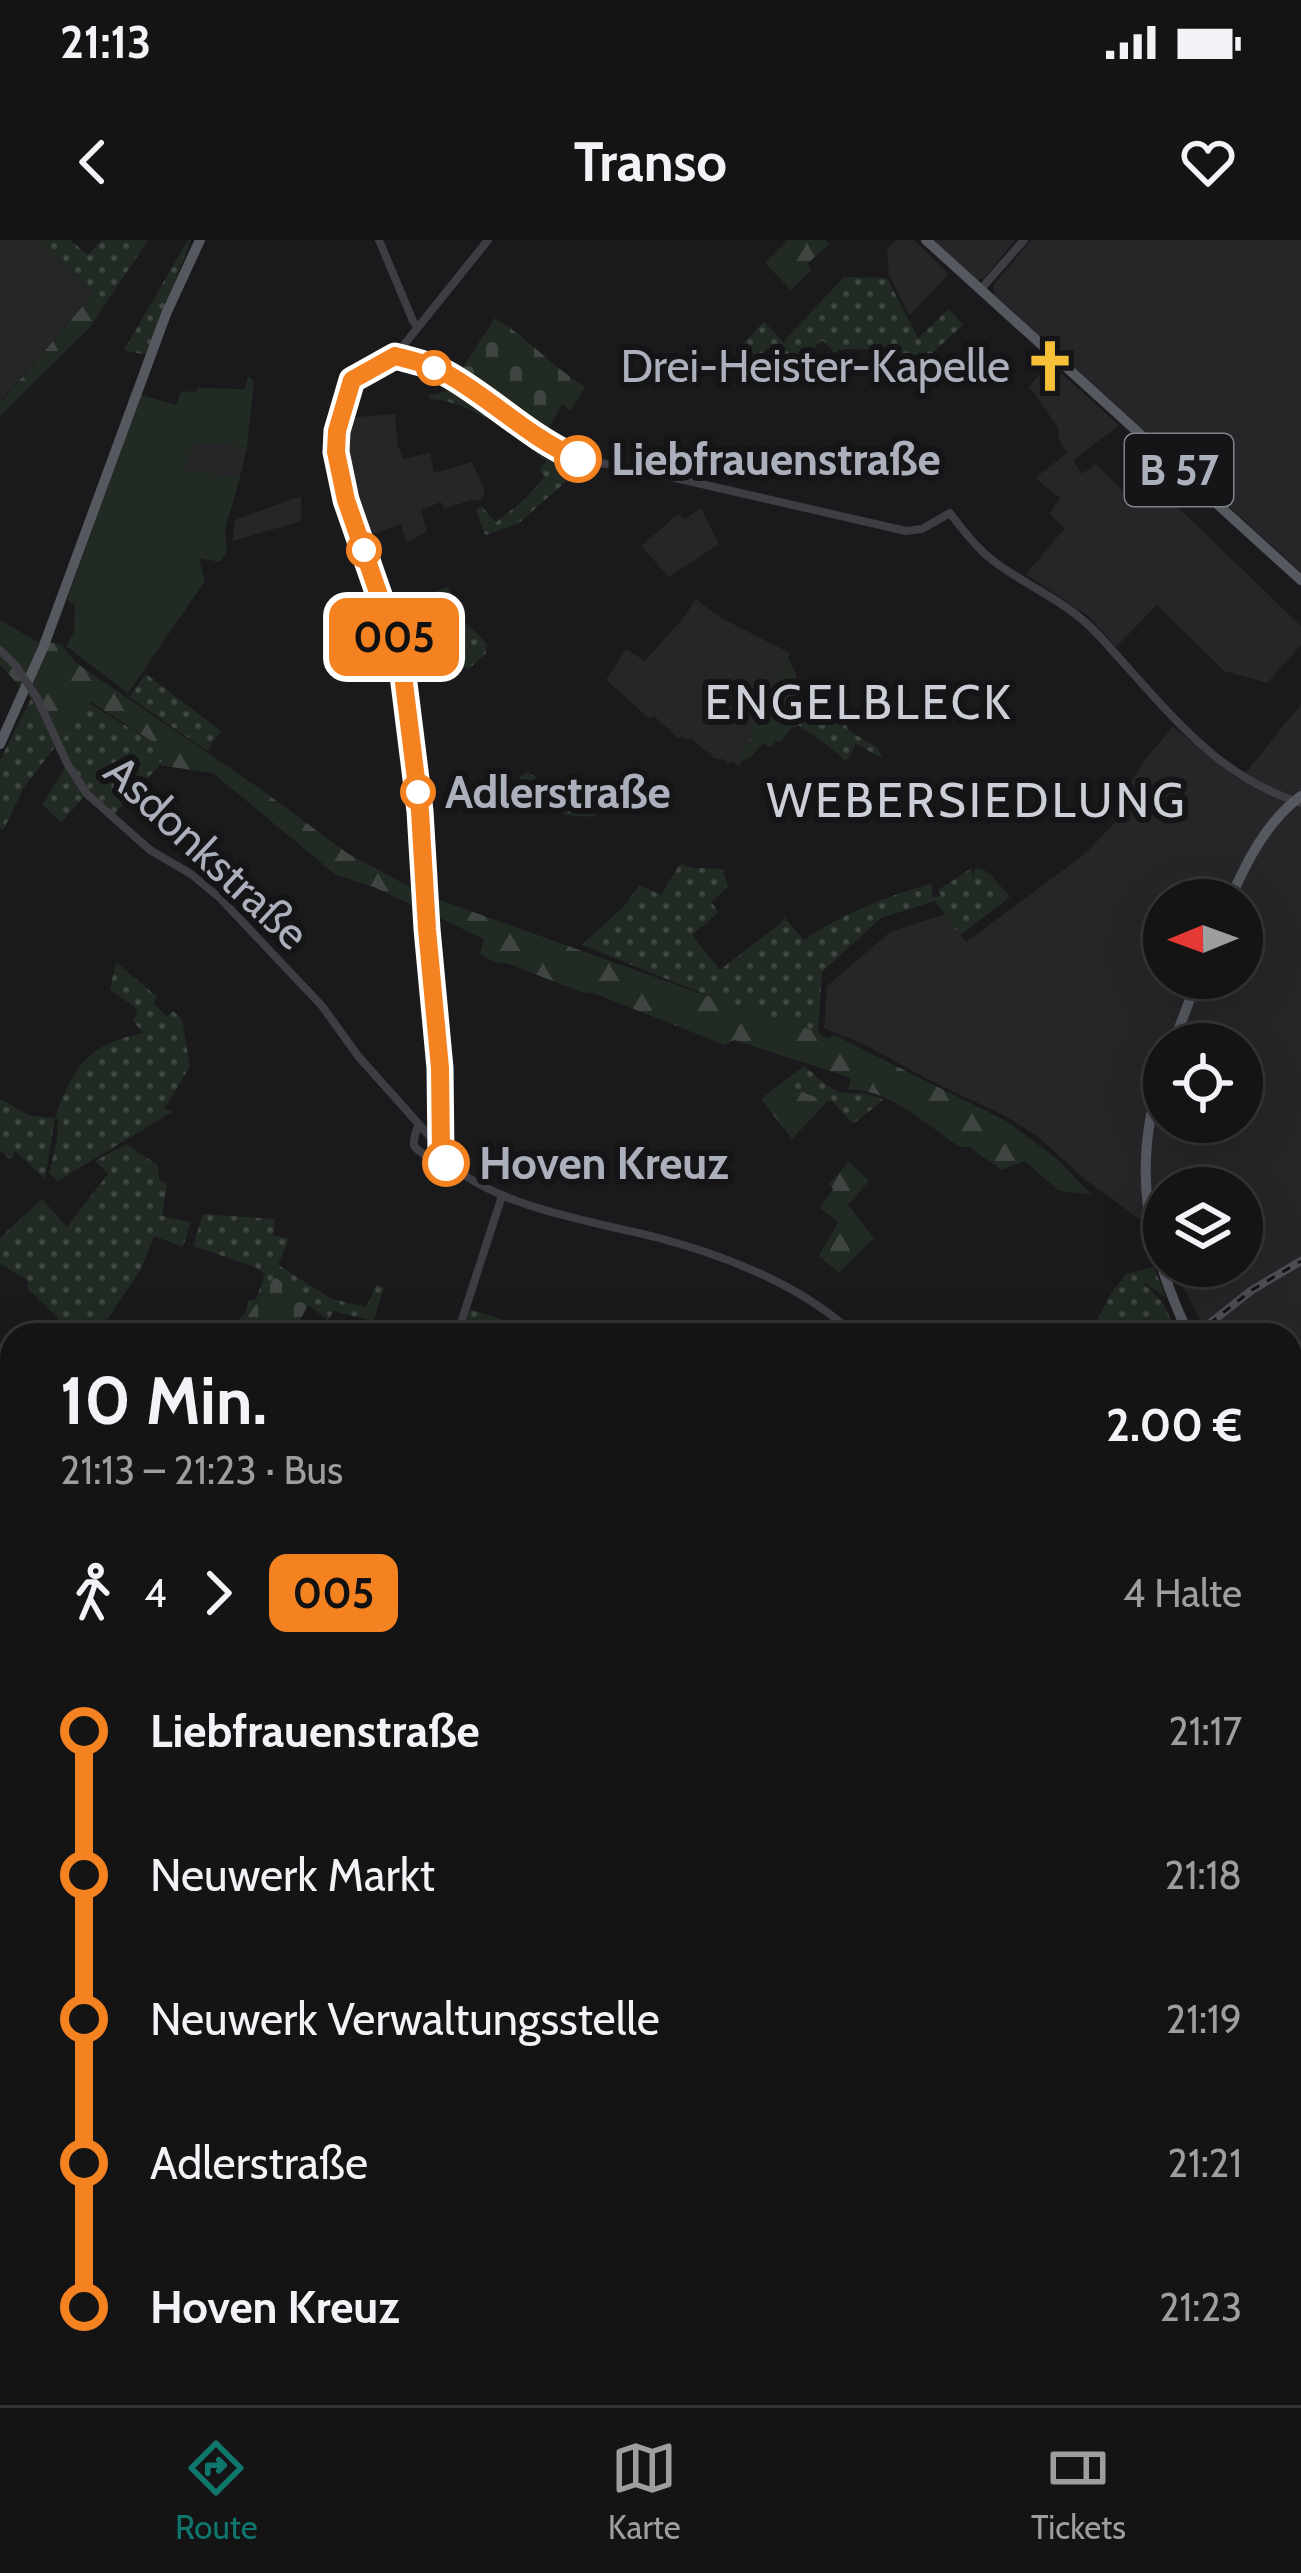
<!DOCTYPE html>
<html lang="de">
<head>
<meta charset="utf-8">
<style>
	body { margin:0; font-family:Cabin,sans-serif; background:#212122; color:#f1f3f6; height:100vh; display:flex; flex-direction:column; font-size:45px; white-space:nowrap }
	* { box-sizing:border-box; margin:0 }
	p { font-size:39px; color:#9d9ea0 }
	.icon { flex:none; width:66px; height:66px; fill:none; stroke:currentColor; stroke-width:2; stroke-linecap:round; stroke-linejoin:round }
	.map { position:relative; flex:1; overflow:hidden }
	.side { position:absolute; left:0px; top:1083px; width:1302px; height:1083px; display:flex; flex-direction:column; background:#141415; border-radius:36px 36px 0 0; box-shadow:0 12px 48px #0002,0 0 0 3px #333334 }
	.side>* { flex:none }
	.badge { padding:0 24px; border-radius:18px; font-size:42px; line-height:78px }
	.needle { width:78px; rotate:269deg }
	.tools { position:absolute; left:1143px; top:639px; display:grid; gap:24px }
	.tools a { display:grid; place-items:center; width:120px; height:120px; border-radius:50%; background:#141415; box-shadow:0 12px 48px #0002,0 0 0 3px #333334; font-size:60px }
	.map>.badge { position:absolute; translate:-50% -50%; box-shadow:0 0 0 6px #fff }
	.legs { display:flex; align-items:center; gap:18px; height:132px; padding:0 60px; font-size:39px }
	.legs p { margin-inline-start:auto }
	.overview { display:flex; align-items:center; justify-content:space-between; height:204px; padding:0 60px }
	h1 { font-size:66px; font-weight:800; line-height:90px }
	ul { padding:0 60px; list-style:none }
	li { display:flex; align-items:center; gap:42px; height:144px; font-size:45px }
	li i { display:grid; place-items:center; width:18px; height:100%; margin:0 15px; background:currentColor }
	li i::after { content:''; width:30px; height:30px; margin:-15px; border:9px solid; border-radius:50%; background:#141415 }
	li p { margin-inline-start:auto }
	li:first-child i { background:linear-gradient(#0000 50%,currentColor 0) }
	li:last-child i { background:linear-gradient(currentColor 50%,#0000 0) }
	.status { display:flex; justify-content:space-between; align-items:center; height:84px; padding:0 60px; background:#141415; direction:ltr }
	.status svg { height:33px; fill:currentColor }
	header { display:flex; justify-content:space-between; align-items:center; height:156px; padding:0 60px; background:#141415; font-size:54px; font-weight:800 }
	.tab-bar { display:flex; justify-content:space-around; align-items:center; height:168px; border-top:3px solid #333334; background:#141415; font-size:33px; color:#9d9ea0 }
	.tab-bar a { display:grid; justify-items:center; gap:6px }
	.tab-bar .on { color:#0f766e }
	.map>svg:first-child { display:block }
	.built { fill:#262629; fill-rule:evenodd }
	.green { fill:url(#green-dots) }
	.forest { fill:url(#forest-firs) }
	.cemetery { fill:url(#cemetery-stones) }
	.pitch { fill:#212a23 }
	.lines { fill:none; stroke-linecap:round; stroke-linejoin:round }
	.stream { stroke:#2f3841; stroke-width:3 }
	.minor { stroke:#3d3d43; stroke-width:8 }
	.major { stroke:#565860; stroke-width:10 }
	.highway { stroke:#666972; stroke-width:14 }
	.rail-casing { stroke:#4e4f56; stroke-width:8 }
	.rail { stroke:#151517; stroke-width:3; stroke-dasharray:9; stroke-linecap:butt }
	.minor-bridge { stroke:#3d3d43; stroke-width:8 }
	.line-1-casing { stroke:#fff; stroke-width:27 }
	.line-1 { stroke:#f58220; stroke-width:18 }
	.stop-1-dot { fill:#fff; stroke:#f58220; stroke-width:6 }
	.labels { text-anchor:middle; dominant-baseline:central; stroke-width:12; stroke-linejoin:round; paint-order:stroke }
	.shield { fill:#151517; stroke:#7f828a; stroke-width:3 }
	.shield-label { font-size:42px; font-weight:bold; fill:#acb0bc }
	.poi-label { font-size:45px; fill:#acb0bc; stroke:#151517; text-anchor:end }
	.stop-label { font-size:45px; font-weight:bold; fill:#acb0bc; stroke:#151517; text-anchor:start }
	.street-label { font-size:45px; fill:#acb0bc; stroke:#151517 }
	.neighbourhood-label { font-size:48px; letter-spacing:3px; fill:#cdcfd8; stroke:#151517 }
</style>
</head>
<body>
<div class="status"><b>21:13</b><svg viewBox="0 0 49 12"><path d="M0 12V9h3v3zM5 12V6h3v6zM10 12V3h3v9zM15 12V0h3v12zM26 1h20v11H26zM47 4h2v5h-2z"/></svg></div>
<header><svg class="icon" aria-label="back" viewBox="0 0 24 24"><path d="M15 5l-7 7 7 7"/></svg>Transo<svg class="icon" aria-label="heart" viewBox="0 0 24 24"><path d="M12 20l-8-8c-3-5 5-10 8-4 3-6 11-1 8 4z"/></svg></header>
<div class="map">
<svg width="1301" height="2165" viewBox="0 0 1301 2165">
	<defs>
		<pattern id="green-dots" width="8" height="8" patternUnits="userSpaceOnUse" patternTransform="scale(3)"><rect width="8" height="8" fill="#212a23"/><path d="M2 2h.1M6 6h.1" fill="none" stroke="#3f4641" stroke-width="1.8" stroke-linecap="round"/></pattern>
		<pattern id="forest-firs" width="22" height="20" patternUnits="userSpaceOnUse" patternTransform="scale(3)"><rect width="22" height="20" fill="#212a23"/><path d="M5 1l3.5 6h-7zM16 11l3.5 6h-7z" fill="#3f4641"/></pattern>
		<pattern id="cemetery-stones" width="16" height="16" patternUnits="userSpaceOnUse" patternTransform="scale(3)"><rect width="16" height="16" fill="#212a23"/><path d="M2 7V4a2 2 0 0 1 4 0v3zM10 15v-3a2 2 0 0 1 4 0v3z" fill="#3f4641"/></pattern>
	</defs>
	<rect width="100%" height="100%" fill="#1a1a1c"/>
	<path class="built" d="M0,0h36l58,53 -94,109z
		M896,0h18l35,34 -40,42 -20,-42 -2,-24z
		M933,0h82l-31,38 -7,2z
		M1031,0h270v332l-306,-276 -2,-9 3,-5z
		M1043,130l11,9 7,-6 58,52 -46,36 9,13 14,-10 30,30 18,-15 4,3 17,-15 13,11 -18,18 6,8 4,-4 15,14 116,112v19l-34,38 -43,-12 -67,-66 -41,42 -29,-32 -61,-41 39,-46 -16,-14 11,-16 -25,-20 32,-25 -8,-13 -1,-13 -29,-40z
		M395,174l3,32 5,13 27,-6 4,20 38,-11 13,29 -2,7 -5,3 -7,-1 -27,9 -3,-7 -20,8 6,21 -20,12 -6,-19 -35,13 -15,-41 -9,-45 -1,-20 4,-13z
		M194,201l53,7 -7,29 -57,-6z
		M301,256v25l-68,20 2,-21z
		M701,268l18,36 -50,33 -28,-31 37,-32 7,5z
		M696,359l23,18 71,36 -2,4 8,17 4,36 -16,10 -33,37 -5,-2 -7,12 -8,-6 -3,3 -5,-5h-8l-25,-22 -3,3 -5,-4 -3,3 -25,-23 -4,3 -44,-39 20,-31 19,12 39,-44z
		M1301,464v700l-11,4v-73h-82l-36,-69h70v-78h-78v64l-22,-31 -55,-40 -50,-45 -32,-20 -74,-35 -68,-37 -39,-16 3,-42 63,-54 55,-18 21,28 119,-88 35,-37 9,-31 17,-28 27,-31 67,53zM1164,660h78v78h-78zM1164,804h78v78h-78z"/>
	<path class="green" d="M36,0h34l18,15 13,-15h47l-40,60 -14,-7z
		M188,0h3l-45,115 -22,-5z
		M844,37l43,1 31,60 31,-29 14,16 -59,54 -13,-29 -46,-1 -11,3 -12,-12 -23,23 -7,-9 -9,9 -15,-15 -20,17 -11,-14 27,-30 19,21z
		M449,144l102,70 20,23 -53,47 -33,11 -9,-25 5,-4 15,16 29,-23 20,-22 -6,-7 7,-8c-25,-25 -80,-62 -116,-63l-1,-4 16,-3z
		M447,347l16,33 24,24 -1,9 -17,16 -39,-20 5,-8 -8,-23 -8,-4 -4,-15z
		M146,434l75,57 -14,20 -78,-54z
		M32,457l55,5 80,49 -8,15 -45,48 -25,-23 -28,32 -19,-19 23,-36 -10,-21 -31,40 -21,44 -3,-3v-68z
		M817,466l27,16 5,9 28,16 5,11 -26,-14 -10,18c-15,-16 -31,-25 -48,-37l3,-16z
		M526,532l3,1 68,43c-32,3 -65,-9 -94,-19l-2,-2z
		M680,624l14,4 29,1 5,18 -17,15 8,10 -27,23 28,35 62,-48 2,-5 20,23c39,-26 81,-44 127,-56l2,13 8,-1 -3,-6 34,-22 1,11 2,-11 9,2 7,5 19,22 -50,38 -25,-34 -54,17 -59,54 -4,60 -99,-32 -137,-55 43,-40 14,-20 22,10z
		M116,722l41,35 -4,7 14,12 6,-5 9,8 8,47 -25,42 7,4 -114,69 -9,-8 8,-33 1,-21 -3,-1 -10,61 -30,-28 -4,9 -11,-10v-51l31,17 24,2c18,-51 33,-74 88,-85l-10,-12 5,-11 -28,-21z
		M804,826c13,9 23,24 41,27 19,2 18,-3 38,7l-30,24 -21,-23 -5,1 -46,-19z
		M126,904l32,21 1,14 8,6 -5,31 29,6 -8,25 -29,-11 -13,33 -44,66h-27l-13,-18 -29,-28 -1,-9 -27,-16v-26l42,-39 25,28 41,-53 -13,-13z
		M203,974l72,5 -2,16 16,4 -11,26 54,34 34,8 11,-23 7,4 -11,33 -40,-10 -5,10 -53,-44 -40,58h-10l20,-22 4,-13h7l9,-26 -10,-7 -62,-21z
		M1154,1027l12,31 -25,-18 22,23 16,32h-89l20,-40 16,-21z
		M470,1069l51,17 14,-4 25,7 2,-7 42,11 -126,2 -14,-4z"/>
	<path class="forest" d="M788,0h38l3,4 -21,19 3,7 -20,20 -26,-27z
		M94,53l14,7 -17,26 -91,90v-13z
		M0,380l36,21 25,3 15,19 183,125 88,65 76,41 296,106 99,32 9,7 7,-4 174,87 49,37 34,35 -32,-3 -34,-30 -23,9 -33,-23h-9c-32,-21 -73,-60 -112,-57l3,-12 -117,-38 -9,5 -132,-52 -12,-1 -72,-28 -15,-2 -14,-8 4,-15 -110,-52 -38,-12 -123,-102 -54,-8 8,-14 -76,-49 -36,47 -24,-51 -31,-33z
		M788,417c12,26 10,44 9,70l-6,1 -11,15 -4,-2 -5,6 -8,-4 -17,18 -8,-6 16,-20 -8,-7 11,-11 -4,-4 7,-8 9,7 14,-16 -11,-12 14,-16 -3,-7z
		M781,843l46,19 -35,37 -31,-40z
		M849,922l20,19 -21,24 26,33 -35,35 -20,-17 19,-34 -18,-14 13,-19 -4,-5z
		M486,2154h176l-6,11h-167z"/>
	<path class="cemetery" d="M495,78c33,20 57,49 90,69l-14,23 -9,-5 -18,30 -85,-62z
		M275,1037l34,26 -17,32h-57z
		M926,2154h324l1,11h-319z"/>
	<path class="pitch" d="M248,136l6,5 -7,67 -53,-6 -11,28 57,7 -15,53 2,22 -7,10 -21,-4 6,23 -77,112 -62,-47 8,-14 1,-26 -8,-6 74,-205 35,10 5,-14 14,1 4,-4 46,1z"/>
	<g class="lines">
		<path class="stream" d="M0,1878l12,16"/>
		<path class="minor" d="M379,0l34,81 5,6
			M488,0l-93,116 -8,6 -32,14 -18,55 -1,17 9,50 51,146 8,38 15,117 8,126 10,103 6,105 -2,20c38,52 156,69 218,85 70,19 142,47 196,97
			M980,50l44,-50
			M395,116l32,9 26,12 94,68 30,14 59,10 270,62 16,-2 28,-16c11,15 22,29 36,42 30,26 69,40 99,67 16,14 30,32 44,47 52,58 96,110 172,134
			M0,410l16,16
			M37,458l31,67 19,29 63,56 41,24 29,24 102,108 36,50 75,84 6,-3
			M418,886c-12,32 5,18 17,41h16
			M457,1095l45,-139
			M1290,1247l11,2
			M0,1721l12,3"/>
		<path class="major" d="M926,0l375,340
			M0,504l43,-96 123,-334 34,-74
			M1230,660c16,-38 37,-79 71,-104
			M1173,804l25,-66
			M1164,827c-34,98 -18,177 25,268
			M1290,1293l11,21
			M1290,1311l11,22
			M1290,1948h11
			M1290,1957h11
			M283,2165l8,-11"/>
		<path class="highway" d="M0,1428l12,14
			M388,2154l21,11
			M473,2154l3,11"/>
		<g class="rail-casing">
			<path id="rail" d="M1195,1095l57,-45 49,-29
				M0,1836l12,1
				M1258,2154l1,11"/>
		</g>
		<use href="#rail" class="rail"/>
		<path class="minor-bridge" d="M16,426l21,32"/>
	</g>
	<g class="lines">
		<g class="line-1-casing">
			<path id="line-1" d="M446,923v-6l-5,-4 -1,-85 -13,-139 -7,-118 -17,-136 -7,-31 -50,-144 -10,-48 1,-21 15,-51 43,-24c19,5 37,9 54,19 45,26 81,63 129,84"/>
		</g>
		<use href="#line-1" class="line-1"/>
	</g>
	<defs>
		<g id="church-bare" transform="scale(4.14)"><path d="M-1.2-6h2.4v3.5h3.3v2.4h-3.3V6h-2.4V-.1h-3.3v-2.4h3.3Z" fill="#f6c038" stroke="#151517" stroke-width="2.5" paint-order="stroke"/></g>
	</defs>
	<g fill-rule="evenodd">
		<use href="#church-bare" x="1050" y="126"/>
	</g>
	<g class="stop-1-dot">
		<circle cx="434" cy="128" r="15"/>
		<circle cx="578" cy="219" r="21"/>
		<circle cx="364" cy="310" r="15"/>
		<circle cx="418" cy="552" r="15"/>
		<circle cx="446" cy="923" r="21"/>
	</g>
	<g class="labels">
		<rect class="shield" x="1125" y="194" width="108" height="72" rx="9"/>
		<g class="shield-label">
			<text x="1179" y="230">B 57</text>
		</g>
		<g class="poi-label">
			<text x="1010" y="126">Drei-Heister-Kapelle</text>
		</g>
		<g class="stop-label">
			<text x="611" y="219">Liebfrauenstraße</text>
			<text x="445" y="552">Adlerstraße</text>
			<text x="479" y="923">Hoven Kreuz</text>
		</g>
		<g class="street-label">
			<text transform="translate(207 612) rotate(43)">Asdonkstraße</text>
		</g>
		<g class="neighbourhood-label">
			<text x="859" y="462">ENGELBLECK</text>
			<text x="977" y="560">WEBERSIEDLUNG</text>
		</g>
	</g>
</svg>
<div class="tools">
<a><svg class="needle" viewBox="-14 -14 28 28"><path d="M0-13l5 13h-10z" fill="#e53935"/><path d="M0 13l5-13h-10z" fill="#9d9ea0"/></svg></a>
<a><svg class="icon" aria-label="locate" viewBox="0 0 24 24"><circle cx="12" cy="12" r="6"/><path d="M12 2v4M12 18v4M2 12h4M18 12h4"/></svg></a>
<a><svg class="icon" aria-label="layers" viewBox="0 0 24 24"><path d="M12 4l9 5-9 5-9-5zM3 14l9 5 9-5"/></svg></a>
</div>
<b class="badge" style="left:394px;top:397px;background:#f58220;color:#111">005</b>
<section class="side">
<div class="overview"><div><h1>10 Min.</h1><p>21:13 – 21:23 · Bus</p></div><b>2.00 €</b></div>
<div class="legs"><svg class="icon" aria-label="walk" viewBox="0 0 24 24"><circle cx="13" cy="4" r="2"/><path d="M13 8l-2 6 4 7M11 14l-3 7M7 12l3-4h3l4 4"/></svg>4<svg class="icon" aria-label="forward" viewBox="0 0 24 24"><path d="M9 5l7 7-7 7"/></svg><b class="badge" style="background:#f58220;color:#111">005</b><p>4 Halte</p></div>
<ul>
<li><i style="color:#f58220"></i><b>Liebfrauenstraße</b><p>21:17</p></li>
<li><i style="color:#f58220"></i><span>Neuwerk Markt</span><p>21:18</p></li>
<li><i style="color:#f58220"></i><span>Neuwerk Verwaltungsstelle</span><p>21:19</p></li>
<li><i style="color:#f58220"></i><span>Adlerstraße</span><p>21:21</p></li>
<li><i style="color:#f58220"></i><b>Hoven Kreuz</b><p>21:23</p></li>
</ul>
</section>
</div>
<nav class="tab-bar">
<a class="on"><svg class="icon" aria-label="directions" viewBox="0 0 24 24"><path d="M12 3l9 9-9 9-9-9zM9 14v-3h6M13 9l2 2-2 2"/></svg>Route</a>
<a><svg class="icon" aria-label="map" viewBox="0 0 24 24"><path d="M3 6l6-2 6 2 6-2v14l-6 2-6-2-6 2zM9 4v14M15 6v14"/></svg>Karte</a>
<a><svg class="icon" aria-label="tickets" viewBox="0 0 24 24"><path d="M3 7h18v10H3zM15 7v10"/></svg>Tickets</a>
</nav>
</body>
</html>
